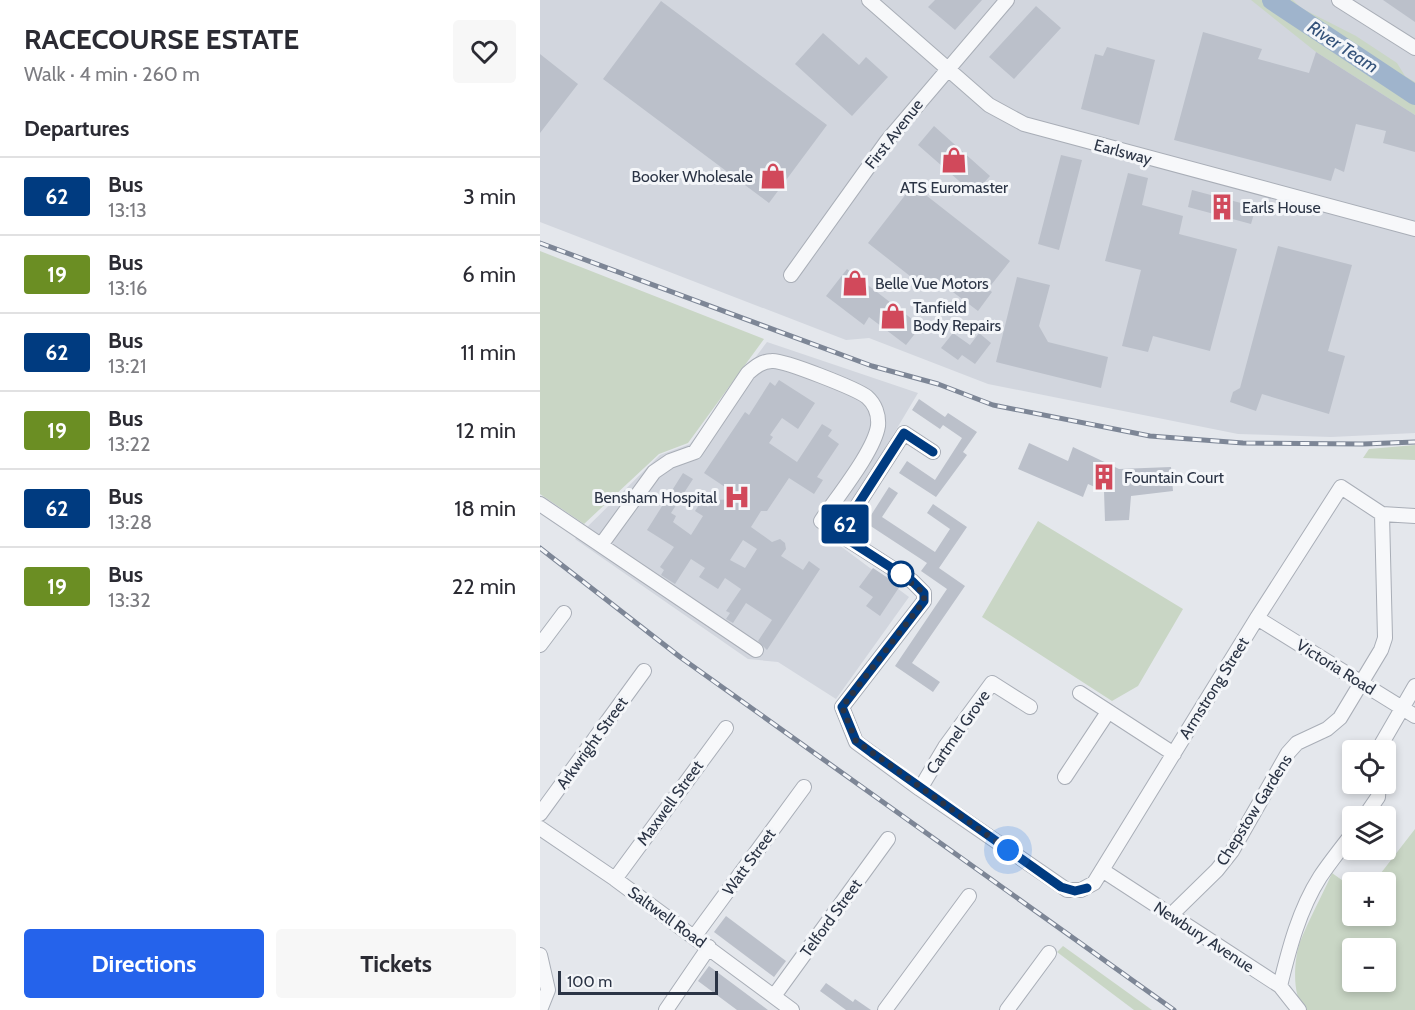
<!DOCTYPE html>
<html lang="en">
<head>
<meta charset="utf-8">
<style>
	body { margin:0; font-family:Cabin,sans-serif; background:#f7f7f7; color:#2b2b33; height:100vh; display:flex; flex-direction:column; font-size:22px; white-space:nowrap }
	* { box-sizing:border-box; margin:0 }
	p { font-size:20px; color:#7c7c81 }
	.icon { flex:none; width:33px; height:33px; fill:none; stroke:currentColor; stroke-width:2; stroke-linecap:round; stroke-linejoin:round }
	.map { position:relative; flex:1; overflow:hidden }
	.side { display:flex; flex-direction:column; background:#fff; width:540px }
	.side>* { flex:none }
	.badge { padding:0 12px; border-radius:4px; font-size:21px; line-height:39px }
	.controls { position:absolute; left:802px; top:740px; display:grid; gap:12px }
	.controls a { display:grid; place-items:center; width:54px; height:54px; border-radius:6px; background:#fff; box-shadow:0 3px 9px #0003; font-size:30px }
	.scale { position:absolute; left:18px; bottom:15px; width:160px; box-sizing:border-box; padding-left:6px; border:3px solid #2b3445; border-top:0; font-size:16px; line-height:21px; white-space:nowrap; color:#2b3445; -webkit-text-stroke:4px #f4f6f9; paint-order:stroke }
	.you { position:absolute; width:30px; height:30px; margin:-15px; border:4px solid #fff; border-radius:50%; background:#1a73e8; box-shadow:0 0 0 9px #1a73e833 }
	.map>.badge { position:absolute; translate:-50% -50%; box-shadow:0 0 0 3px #fff }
	h2 { padding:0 24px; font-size:22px; line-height:54px }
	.round { display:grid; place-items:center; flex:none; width:63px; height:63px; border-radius:6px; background:#f7f7f7 }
	.head { display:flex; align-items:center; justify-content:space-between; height:102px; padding:0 24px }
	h1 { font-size:28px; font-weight:700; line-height:45px }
	.button { display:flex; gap:12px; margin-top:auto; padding:12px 24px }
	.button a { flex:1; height:69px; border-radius:6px; background:#2563eb; color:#fff; font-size:24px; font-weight:700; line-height:69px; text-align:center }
	.button a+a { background:#f7f7f7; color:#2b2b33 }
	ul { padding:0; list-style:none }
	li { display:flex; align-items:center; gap:18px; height:78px; padding:0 24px; border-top:2px solid #e1e1e2 }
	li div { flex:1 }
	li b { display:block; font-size:22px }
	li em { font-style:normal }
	li .badge { min-width:66px; font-weight:700; text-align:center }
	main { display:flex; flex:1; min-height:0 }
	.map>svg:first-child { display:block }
	.built { fill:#d2d6de }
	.green { fill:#c9d6c5; fill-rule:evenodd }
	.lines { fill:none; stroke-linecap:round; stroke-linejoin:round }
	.river { stroke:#9fb4cc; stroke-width:20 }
	.building { fill:#bbc0ca; fill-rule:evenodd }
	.minor-casing { stroke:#a9aeb7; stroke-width:16 }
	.minor { stroke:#f7f8fa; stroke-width:14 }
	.rail-casing { stroke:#7d8696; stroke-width:5 }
	.rail { stroke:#f4f6f9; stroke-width:3; stroke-dasharray:9; stroke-linecap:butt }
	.line-casing { stroke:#fff; stroke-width:14 }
	.line { stroke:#003b80; stroke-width:9 }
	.walk { stroke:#2b3445; stroke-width:6; stroke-dasharray:0 10.8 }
	.stop-dot { fill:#fff; stroke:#003b80; stroke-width:3 }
	.labels { text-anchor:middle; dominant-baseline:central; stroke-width:6; stroke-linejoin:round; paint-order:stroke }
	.street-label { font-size:16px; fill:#2b3445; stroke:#f4f6f9 }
	.poi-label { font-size:16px; fill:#2b3445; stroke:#f4f6f9; text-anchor:start }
	.water-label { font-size:18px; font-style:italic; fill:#34527a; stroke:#f4f6f9 }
</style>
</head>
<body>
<main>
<section class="side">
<div class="head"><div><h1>RACECOURSE ESTATE</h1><p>Walk · 4 min · 260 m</p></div><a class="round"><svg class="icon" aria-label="heart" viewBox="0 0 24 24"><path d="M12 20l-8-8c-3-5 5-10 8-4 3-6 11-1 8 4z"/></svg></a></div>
<h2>Departures</h2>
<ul>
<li><span class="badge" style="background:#003b80;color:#fff">62</span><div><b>Bus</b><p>13:13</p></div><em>3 min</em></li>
<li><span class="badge" style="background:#6b8e23;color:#fff">19</span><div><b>Bus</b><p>13:16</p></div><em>6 min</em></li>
<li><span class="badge" style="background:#003b80;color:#fff">62</span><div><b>Bus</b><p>13:21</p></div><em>11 min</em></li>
<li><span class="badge" style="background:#6b8e23;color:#fff">19</span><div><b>Bus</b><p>13:22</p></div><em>12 min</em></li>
<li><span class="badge" style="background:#003b80;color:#fff">62</span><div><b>Bus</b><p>13:28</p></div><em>18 min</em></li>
<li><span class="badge" style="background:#6b8e23;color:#fff">19</span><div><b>Bus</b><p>13:32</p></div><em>22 min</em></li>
</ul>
<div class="button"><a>Directions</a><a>Tickets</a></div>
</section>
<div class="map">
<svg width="875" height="1010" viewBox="0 0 875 1010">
	<rect width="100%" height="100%" fill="#e4e7ec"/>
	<path class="built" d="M0,0h875v433l-84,4 -93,-3 -250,-50 -119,-46 -23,2 -306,-118z
		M227,342l151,51 -87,146 78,58 -73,102 -58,-37 -30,-3 -173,-120 85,-84 30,-11z"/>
	<path class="green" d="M711,0h42l8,8 55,28 41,27 8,13 10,6v33l-99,-63z
		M0,251l224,88 -76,104 -29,11 -75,70 -44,-30z
		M875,445v15l-52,-2 6,-9z
		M498,521l145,88 -45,77 -26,15 -130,-84z
		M875,829v181h-109c-15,-11 -12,-52 -6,-68 9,-23 22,-46 32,-69l21,15v27h33v-33h-12zM813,948h33v33h-33z
		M523,946l89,64h-18l-77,-58z"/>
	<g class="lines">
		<path class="river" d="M732,0l143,95"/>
	</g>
	<path class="building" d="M395,0h47l-27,30 -27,-23z
		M843,0h32v22z
		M121,1l166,124 -58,78 -166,-124z
		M496,6l25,22 -47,51 -25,-22z
		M663,32l59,17 -4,10 51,14 7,-21 99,63v37l-32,-9 3,-12 -30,-7 -12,48 -9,-4 -4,13 -157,-41z
		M283,33l36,32 7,-8 22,20 -36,39 -57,-52z
		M567,47l48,13 -16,65 -58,-16 14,-55 8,2z
		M0,54l38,30 -38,49z
		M394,126l56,50 -16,18 -56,-49z
		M521,155l21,5 -23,90 -21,-6z
		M588,173l20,5 -6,27 41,11 -4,18 58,15 -27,102 -57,-15 -5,16 -26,-6 19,-76 -36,-9z
		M373,185l97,76 -22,28 4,3 -14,19 -41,-31 -8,11 -61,-48z
		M652,190l64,17 -5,17 -63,-17z
		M738,246l74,19 -24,86 17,5 -16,58 -67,-20 -6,17 -26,-9 3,-10 7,-4z
		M307,269l74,57 -15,19 -37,-28 -5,8 -38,-29z
		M477,277l33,8 -11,41 9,16 60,15 -7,31 -105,-26z
		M413,333l17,12 9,-12 12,10 -16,21 -13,-9 -4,5 -17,-12z
		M239,380l36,23 -17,26 -16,-11 -12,17 3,2 -4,6 28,19 25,-38 10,6 -4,6 11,8 -22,33 6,3 -9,14 -25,-16 -22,33h-6l-10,16 21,15 8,-3 5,4 1,6 -5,7 22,14 6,-9 11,8 -53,81 -9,-9 14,-21 -26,-17 -13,20 -7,-4 4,-6 -4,-2 15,-22 -16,-11 -7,11 -19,-12 6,-9 -14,-9 -16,25 -14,-9 3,-5 -4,-3 14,-20 -27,-17 36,-57 10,6 -22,34 5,3 -3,6 18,13 12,-19 -8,-5 6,-9 7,5 5,-7 30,-1 -39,-26 41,-61 4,3 21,-33 5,4zM203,540l14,9 -12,19 -15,-8z
		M379,399l26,18 3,-4 29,19 -14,20 4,3 -31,42 -37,-24 8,-12 28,19 27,-42 -19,-13 -3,4 -28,-19z
		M489,443l39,18 5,-14 46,22 52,-2 2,24 -42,5 -2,24 -24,1 -1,-30 -16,-7 -5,13 -65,-28z
		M349,487l9,6 -16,24 53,35 15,-23 -23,-16 6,-9 34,23 -28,41 26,18 -53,77 28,19 -7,10 -38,-26 52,-77 -26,-18 6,-8 -61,-40z
		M333,568l27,18 -20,30 -14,-10 7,-9 -14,-10z
		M186,916l60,45 -12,16 -60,-45z
		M169,966l59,44h-31l-39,-29z
		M286,983l27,19 2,-3 16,11h-25l-26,-19z"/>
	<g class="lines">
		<g class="minor-casing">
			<path id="minor" d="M329,0l120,105 35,19 391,105
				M799,0l76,48
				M251,275l96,-134 120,-141
				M393,452l-29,-19 -65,101 73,47 12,12v8l-82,106 14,35 64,47 147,101h14l13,-7 163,-265 84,-131 41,27 33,2
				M0,504l216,146
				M61,545l53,-73 16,-11 25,-9 53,-79c7,-6 14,-12 24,-12 12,-1 85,28 95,36 8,7 12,18 11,29 -4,26 -42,72 -57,95l18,13
				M717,618l158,98
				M0,645l24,-32
				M540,693l94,61
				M838,750l37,-64
				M525,777l43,-65
				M380,789l25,-42 47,-64 38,24
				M0,814l104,-143
				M825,816l13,-19 1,-14
				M0,828l75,51 177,131
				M562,870l178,116 19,24
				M75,879l111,-151
				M631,915l46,-45 15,-19 56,-98 9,-10 30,-14 13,-11 41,-68 4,-12 -3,-124
				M154,937l110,-150
				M0,955l8,35 -8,20
				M740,986c9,-37 19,-76 40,-109 10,-15 22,-30 33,-44
				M234,996l114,-157
				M126,1010l43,-63
				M345,1010l84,-114
				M467,1010l42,-57"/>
		</g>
		<use href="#minor" class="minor"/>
		<g class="rail-casing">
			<path id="rail" d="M0,243l332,123 66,18 55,21 157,31 93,7 120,1 52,-2
				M0,548l140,109 494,353"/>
		</g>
		<use href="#rail" class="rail"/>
	</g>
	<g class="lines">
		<g class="line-casing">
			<path id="line" d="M393,452l-29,-19 -65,101 73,47 12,12v8l-82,106 14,34 16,12 189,134 14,4 12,-3"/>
		</g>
		<use href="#line" class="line"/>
		<path class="walk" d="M361,574l-8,-5 31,24v8l-82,106 14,34 152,109"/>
	</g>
	<defs>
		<g id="shop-bare" transform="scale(2.07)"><path d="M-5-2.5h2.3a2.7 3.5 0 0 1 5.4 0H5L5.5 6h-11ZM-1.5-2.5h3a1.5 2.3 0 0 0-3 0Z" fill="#d1495b" stroke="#f4f6f9" stroke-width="2.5" paint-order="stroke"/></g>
		<g id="building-bare" transform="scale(2.07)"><path d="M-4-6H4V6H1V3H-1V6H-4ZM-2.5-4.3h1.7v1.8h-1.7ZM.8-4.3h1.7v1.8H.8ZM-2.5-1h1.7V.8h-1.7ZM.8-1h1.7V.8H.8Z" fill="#d1495b" stroke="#f4f6f9" stroke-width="2.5" paint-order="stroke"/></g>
		<g id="hospital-bare" transform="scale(2.07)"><path d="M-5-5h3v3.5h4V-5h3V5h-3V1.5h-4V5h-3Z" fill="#d1495b" stroke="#f4f6f9" stroke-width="2.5" paint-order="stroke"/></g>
	</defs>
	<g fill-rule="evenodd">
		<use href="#shop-bare" x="414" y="160"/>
		<use href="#shop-bare" x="233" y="176"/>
		<use href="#building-bare" x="682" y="207"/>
		<use href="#shop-bare" x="315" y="283"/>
		<use href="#shop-bare" x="353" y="316"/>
		<use href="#building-bare" x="564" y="477"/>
		<use href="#hospital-bare" x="197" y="497"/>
	</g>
	<circle class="stop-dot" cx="361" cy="574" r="12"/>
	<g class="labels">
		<g class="street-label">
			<text transform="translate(354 134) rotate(-52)">First Avenue</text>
			<text transform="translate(583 152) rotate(15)">Earlsway</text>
			<text transform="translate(796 667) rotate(32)">Victoria Road</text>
			<text transform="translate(674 688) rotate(-58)">Armstrong Street</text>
			<text transform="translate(418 732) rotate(-55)">Cartmel Grove</text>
			<text transform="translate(52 743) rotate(-54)">Arkwright Street</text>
			<text transform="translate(130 803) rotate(-54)">Maxwell Street</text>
			<text transform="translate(714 810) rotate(-58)">Chepstow Gardens</text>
			<text transform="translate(209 862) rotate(-54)">Watt Street</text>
			<text transform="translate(127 917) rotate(36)">Saltwell Road</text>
			<text transform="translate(291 918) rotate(-54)">Telford Street</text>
			<text transform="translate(664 937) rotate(33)">Newbury Avenue</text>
		</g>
		<g class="poi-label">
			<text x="213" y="176" text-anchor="end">Booker Wholesale</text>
			<text x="414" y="187" text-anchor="middle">ATS Euromaster</text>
			<text x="702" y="207">Earls House</text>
			<text x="335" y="283">Belle Vue Motors</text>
			<text x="373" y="307">Tanfield<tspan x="373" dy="18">Body Repairs</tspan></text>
			<text x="584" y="477">Fountain Court</text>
			<text x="177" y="497" text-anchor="end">Bensham Hospital</text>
		</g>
		<g class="water-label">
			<text transform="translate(803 47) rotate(33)">River Team</text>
		</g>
	</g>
</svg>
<div class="controls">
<a><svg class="icon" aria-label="locate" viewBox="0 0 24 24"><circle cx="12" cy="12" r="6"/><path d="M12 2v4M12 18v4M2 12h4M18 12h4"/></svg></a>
<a><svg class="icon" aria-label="layers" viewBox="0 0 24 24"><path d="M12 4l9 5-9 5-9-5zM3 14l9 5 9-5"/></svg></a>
<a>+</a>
<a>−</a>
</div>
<div class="scale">100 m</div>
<div class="you" style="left:468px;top:850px"></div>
<b class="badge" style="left:305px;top:524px;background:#003b80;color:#fff">62</b>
</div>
</main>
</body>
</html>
